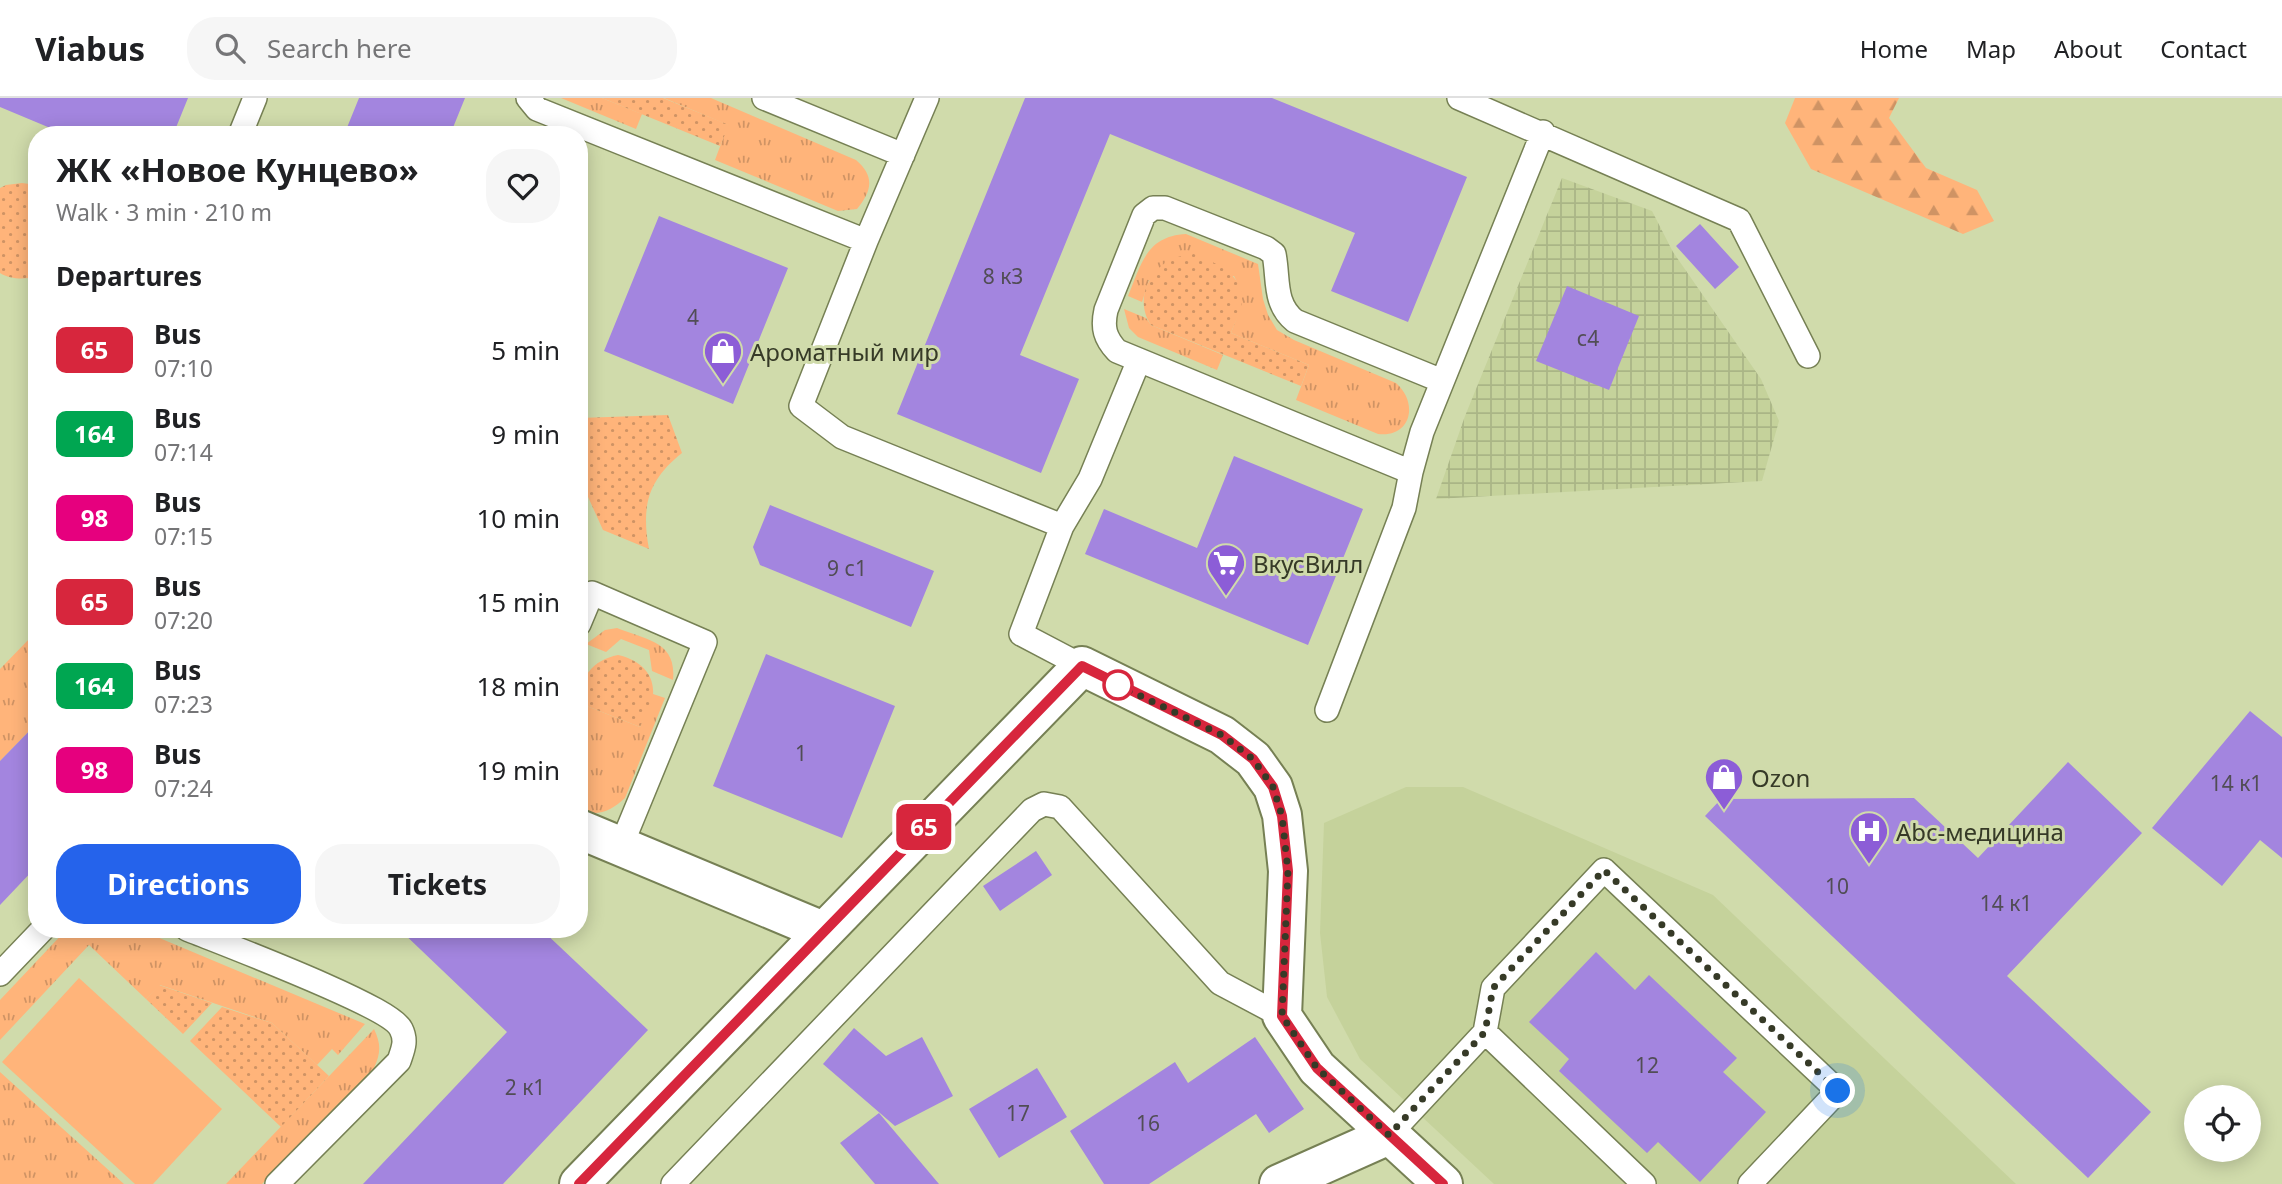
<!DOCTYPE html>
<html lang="en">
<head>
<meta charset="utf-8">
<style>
	body { margin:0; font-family:"Noto Sans",sans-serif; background:#f6f6f6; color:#202124; height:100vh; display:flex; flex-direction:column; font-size:26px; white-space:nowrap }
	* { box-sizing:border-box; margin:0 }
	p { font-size:23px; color:#757577 }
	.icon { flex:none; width:38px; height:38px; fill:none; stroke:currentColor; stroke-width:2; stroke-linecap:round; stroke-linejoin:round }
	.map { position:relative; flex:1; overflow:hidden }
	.panel { position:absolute; left:28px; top:28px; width:560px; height:812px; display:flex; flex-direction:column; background:#fff; border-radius:28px; box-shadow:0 4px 18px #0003 }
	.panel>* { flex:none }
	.badge { padding:0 14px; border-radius:10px; font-size:24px; line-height:46px }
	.tools { position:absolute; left:2184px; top:987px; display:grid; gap:14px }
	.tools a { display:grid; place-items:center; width:77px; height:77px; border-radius:50%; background:#fff; box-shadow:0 4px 18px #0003; font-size:35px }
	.you { position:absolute; width:35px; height:35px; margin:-18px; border:5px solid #fff; border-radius:50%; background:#1a73e8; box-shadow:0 0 0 10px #1a73e833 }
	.map>.badge { position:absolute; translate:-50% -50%; box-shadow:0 0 0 4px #fff }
	h2 { padding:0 28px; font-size:26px; line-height:63px }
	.round { display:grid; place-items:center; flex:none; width:74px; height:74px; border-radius:28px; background:#f6f6f6 }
	.summary { display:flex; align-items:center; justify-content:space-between; height:119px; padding:0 28px }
	h1 { font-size:33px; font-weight:700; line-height:52px }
	.button { display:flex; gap:14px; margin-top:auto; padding:14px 28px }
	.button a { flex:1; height:80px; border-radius:28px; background:#2563eb; color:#fff; font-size:28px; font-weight:700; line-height:80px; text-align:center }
	.button a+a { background:#f6f6f6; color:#202124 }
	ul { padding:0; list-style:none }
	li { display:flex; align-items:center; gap:21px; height:84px; padding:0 28px }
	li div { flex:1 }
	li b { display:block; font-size:26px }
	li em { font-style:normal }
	li .badge { min-width:77px; font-weight:700; text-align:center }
	header { display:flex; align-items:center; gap:42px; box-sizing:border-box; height:98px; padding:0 35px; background:#fff; border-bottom:2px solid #e0e0e0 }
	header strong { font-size:33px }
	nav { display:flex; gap:38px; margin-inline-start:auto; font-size:24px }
	.search { width:490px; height:63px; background:#f6f6f6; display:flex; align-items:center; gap:18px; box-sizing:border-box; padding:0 24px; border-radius:28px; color:#757577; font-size:26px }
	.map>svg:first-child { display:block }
	.built { fill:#c5d29b }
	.industrial { fill:url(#industrial-grid) }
	.grass { fill:url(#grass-tufts) }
	.forest { fill:url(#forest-firs) }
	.park { fill:url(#park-dots) }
	.garden { fill:#ffb47a }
	.building { fill:#a385df }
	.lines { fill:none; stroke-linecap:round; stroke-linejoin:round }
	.lane-casing { stroke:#768054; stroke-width:26 }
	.street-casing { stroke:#768054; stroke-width:42 }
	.lane { stroke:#fff; stroke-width:23 }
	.street { stroke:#fff; stroke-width:38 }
	.line-casing { stroke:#fff; stroke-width:16 }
	.line { stroke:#d7263d; stroke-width:10 }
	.walk { stroke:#363a27; stroke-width:7; stroke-dasharray:0 12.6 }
	.stop-dot { fill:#fff; stroke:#d7263d; stroke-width:3.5 }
	.labels { text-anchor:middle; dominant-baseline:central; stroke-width:6; stroke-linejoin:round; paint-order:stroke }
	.number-label { font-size:21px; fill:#514d55 }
	.poi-label { font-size:24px; fill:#363a27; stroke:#d0dbab; text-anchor:start }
</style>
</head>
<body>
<header>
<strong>Viabus</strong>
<div class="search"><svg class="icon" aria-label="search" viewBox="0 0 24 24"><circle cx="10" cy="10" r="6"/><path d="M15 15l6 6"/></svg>Search here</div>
<nav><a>Home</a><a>Map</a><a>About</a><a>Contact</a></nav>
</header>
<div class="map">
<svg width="2282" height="1086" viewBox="0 0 2282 1086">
	<defs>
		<pattern id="industrial-grid" width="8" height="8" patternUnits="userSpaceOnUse" patternTransform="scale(1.75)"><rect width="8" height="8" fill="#c5d29b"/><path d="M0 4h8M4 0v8" fill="none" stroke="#aab586"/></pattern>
		<pattern id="grass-tufts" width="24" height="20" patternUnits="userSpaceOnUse" patternTransform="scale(1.75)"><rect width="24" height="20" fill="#ffb47a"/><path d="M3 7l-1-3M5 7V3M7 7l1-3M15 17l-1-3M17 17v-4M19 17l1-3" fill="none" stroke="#cf9364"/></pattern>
		<pattern id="forest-firs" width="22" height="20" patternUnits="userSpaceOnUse" patternTransform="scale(1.75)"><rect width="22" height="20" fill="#ffb47a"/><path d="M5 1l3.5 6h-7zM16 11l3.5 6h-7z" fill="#cf9364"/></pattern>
		<pattern id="park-dots" width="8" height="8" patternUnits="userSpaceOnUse" patternTransform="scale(1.75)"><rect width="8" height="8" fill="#ffb47a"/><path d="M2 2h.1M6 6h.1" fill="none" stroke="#cf9364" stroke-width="1.8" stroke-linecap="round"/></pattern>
	</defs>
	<rect width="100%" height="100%" fill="#d0dbab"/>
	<path class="built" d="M1406,689h57l250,108 303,289h-522l-134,-125 -33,-62 -7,-64 4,-110z"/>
	<path class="industrial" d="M1562,80l90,33 21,41 88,127 18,42 -17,60 -326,18 29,-83z"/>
	<path class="grass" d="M561,0h41l40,16 -6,15z
		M664,0h47l145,62c19,16 16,31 1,49l-19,2 -123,-51 13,-35z
		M1186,136l72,30 5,35 5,16 9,15 17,10 102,43c23,20 15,55 -18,51l-82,-34 13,-35 -78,-32c9,-24 15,-33 3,-57l-85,4 -7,22 -14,-6c13,-31 18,-60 58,-62z
		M1124,211l22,9 5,7 72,30 -6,15 -79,-33 -9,-9z
		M617,530c29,12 60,13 56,52l-21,-9 -3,-21 -28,-11 -15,13 -20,-8 19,-14z
		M32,538l5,2v85l-37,38v-92z
		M653,596l12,4 -40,100c-14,13 -27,19 -46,12v-107l61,24z
		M67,831h71l227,95 -27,31 -6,-6 -15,16 -45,-42 -112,-38 -14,14 -57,-54 -89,95v-40z
		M374,931c7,15 7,23 0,39l-112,116h-36z
		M0,974l124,112h-124z"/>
	<path class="forest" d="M1795,0h104l-10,20 37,50 51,22 17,31 -31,13 -152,-65 -26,-46z"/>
	<path class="park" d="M602,0h61l66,27 -9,21z
		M22,85l15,2v92c-13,2 -26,3 -37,-4v-85l6,-3z
		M1194,156c23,9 54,22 47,53 -2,9 -7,17 -10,26l78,32 -8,21 -150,-61c-16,-23 -4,-54 21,-66 7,-3 15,-4 22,-5z
		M668,317l14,38c-34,27 -41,53 -33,96l-46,-19 -24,-53v-59z
		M618,557c19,4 37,17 35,40 -1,10 -9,23 -13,32l-61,-24c0,-26 14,-43 39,-48z
		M159,887l53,18 -29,31 -37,-35z
		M222,909l50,16 57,53 -48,51 -91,-86z"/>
	<path class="garden" d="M79,880l143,131 -69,75h-18l-133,-122z"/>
	<path class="building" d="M0,0h188l-15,37h-106l-67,-28z
		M359,0h106l-15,37h-106z
		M1025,0h247l195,79 -59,145 -77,-31 24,-58 -245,-99 -90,221 59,24 -38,94 -144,-59z
		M659,118l129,52 -55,136 -129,-53z
		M1700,126l39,43 -24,22 -39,-43z
		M1567,188l72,30 -30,74 -73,-29z
		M1234,358l129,53 -55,136 -223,-91 19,-45 93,39z
		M770,407l164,66 -23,56 -151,-62 -7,-18z
		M766,556l129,52 -53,132 -129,-52z
		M2250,613l32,26v121l-22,-18 -38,46 -70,-58z
		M37,625v143l-37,39v-144z
		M2068,664l74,71 -135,143 144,136 -63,66 -383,-362 16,-17 193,-1 64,60z
		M1036,753l16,24 -52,36 -17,-25z
		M399,831h142l107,101 -145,154h-140l144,-152z
		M1596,854l39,38 14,-15 88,83 -14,14 43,40 -66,70 -42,-40 -11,11 -88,-82 10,-12 -40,-37z
		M854,930l32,28 36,-19 31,59 -58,30 -72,-62z
		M1255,939l49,72 -35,24 -13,-19 -107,70h-45l-34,-53 105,-69 13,21z
		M1037,970l30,49 -68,41 -30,-49z
		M879,1015l60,71h-64l-35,-41z"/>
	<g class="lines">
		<g class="lane-casing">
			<path id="lane" d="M528,0l9,11 329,132
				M764,0l139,57
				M927,0l-61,143 -65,165 41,31 220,89
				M1459,0l280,122 69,136
				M240,37l15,-37
				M1411,374l-294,-121c-12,-13 -15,-23 -11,-41l38,-95 9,-7h12l101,40 8,6c5,25 -1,49 21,67l147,60
				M579,526l13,-31 113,49 -84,204
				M1082,568l-61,-32 41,-108 28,-47 49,-119
				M1327,612l77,-202 7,-36 11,-40 121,-300
				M187,831c34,14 203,77 214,100 6,12 2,20 -2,32l-122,123
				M0,876l43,-45
				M1485,934l8,-44 111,-118 234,221 -88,93
				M1389,1037l96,-103 159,152
				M673,1086l359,-374 12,-6 16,3 160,176 62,33"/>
		</g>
		<g class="street-casing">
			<path id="street" d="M579,731l244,102
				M579,1086l503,-518 140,69 31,24 20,28 9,28 6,56 -6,145 35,52 126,116
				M1279,1086l110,-49"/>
		</g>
		<use href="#lane" class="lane"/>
		<use href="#street" class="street"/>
	</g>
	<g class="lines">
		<g class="line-casing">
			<path id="line" d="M579,1086l503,-518 140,69 31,24 20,28 9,29 6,55 -6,145 35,52 126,116"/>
		</g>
		<use href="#line" class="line"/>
		<path class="walk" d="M1118,587l104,50 31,24 20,28 9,29 6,55 -6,145 35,52 72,67 96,-103 8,-44 111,-118 234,221"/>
	</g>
	<defs>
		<g id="shop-pin" transform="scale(2.0125)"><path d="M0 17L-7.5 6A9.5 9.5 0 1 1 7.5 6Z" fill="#8c5dd7" stroke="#d0dbab"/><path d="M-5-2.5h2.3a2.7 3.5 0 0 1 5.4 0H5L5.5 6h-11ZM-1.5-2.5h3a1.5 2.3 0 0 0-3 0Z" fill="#fff"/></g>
		<g id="supermarket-pin" transform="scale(2.0125)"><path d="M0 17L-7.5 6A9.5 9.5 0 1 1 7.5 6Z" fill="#8c5dd7" stroke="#d0dbab"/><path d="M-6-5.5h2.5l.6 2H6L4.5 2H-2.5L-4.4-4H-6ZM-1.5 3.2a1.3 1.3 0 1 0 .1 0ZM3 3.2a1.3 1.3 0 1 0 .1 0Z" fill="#fff"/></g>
		<g id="hospital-pin" transform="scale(2.0125)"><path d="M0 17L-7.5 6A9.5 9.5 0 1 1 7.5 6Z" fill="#8c5dd7" stroke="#d0dbab"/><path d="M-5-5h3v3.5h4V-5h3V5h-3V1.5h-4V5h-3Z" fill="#fff"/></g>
	</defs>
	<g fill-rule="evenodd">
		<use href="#shop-pin" x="723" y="253"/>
		<use href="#supermarket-pin" x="1226" y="465"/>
		<use href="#shop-pin" x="1724" y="679"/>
		<use href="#hospital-pin" x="1869" y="733"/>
	</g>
	<circle class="stop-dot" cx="1118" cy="587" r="14"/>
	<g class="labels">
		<g class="number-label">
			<text x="1003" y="178">8 к3</text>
			<text x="693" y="219">4</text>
			<text x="1588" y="240">с4</text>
			<text x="847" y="470">9 с1</text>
			<text x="801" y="655">1</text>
			<text x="2236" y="685">14 к1</text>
			<text x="1837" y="788">10</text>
			<text x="2006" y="805">14 к1</text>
			<text x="1647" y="967">12</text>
			<text x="525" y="989">2 к1</text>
			<text x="1018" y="1015">17</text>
			<text x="1148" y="1025">16</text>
		</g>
		<g class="poi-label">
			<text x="750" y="253">Ароматный мир</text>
			<text x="1253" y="465">ВкусВилл</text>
			<text x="1751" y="679">Ozon</text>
			<text x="1896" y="733">Abc-медицина</text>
		</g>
	</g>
</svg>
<div class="tools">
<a><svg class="icon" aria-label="locate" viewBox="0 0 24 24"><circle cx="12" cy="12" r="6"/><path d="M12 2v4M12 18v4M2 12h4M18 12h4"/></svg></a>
</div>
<div class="you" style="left:1838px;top:993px"></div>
<b class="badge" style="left:924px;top:729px;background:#d7263d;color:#fff">65</b>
<section class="panel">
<div class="summary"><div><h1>ЖК «Новое Кунцево»</h1><p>Walk · 3 min · 210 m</p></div><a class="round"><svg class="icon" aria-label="heart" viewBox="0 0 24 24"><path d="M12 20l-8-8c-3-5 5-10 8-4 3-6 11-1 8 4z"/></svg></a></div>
<h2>Departures</h2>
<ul>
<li><span class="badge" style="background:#d7263d;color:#fff">65</span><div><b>Bus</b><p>07:10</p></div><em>5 min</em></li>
<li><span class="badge" style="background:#00a651;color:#fff">164</span><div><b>Bus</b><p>07:14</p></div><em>9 min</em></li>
<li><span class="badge" style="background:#e6007e;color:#fff">98</span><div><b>Bus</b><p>07:15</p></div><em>10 min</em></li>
<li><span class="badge" style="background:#d7263d;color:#fff">65</span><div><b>Bus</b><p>07:20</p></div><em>15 min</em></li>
<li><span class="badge" style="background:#00a651;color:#fff">164</span><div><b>Bus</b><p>07:23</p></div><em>18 min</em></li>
<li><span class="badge" style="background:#e6007e;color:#fff">98</span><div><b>Bus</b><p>07:24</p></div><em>19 min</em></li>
</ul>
<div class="button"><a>Directions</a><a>Tickets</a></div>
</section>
</div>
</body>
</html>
